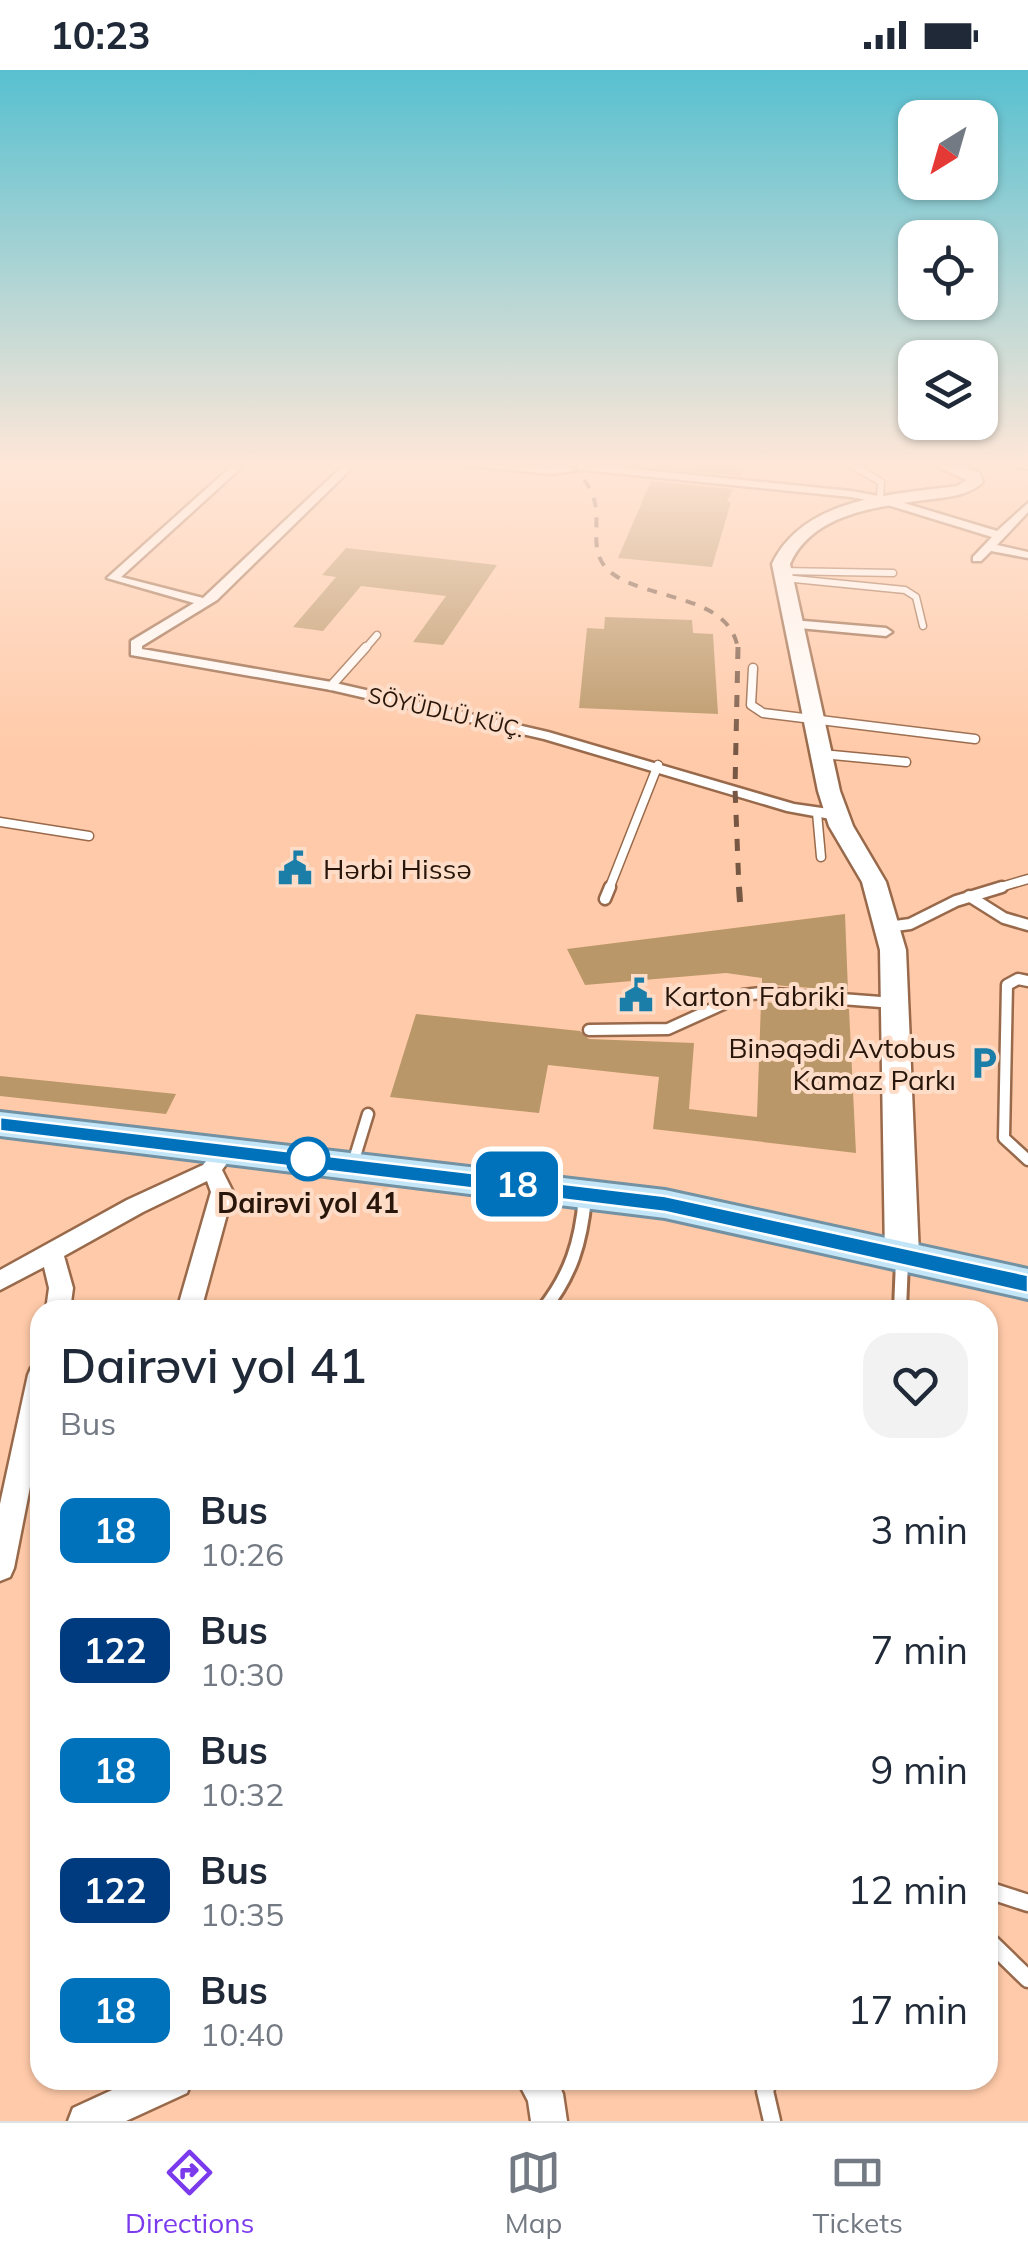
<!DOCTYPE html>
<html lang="en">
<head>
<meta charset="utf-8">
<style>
	body { margin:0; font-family:Mulish,sans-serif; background:#f2f2f3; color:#1f2937; height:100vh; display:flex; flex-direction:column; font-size:38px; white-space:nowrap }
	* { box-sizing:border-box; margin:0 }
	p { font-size:32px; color:#747a83 }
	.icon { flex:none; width:55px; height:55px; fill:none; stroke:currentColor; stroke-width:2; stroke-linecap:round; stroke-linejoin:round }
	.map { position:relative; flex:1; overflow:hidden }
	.panel { position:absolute; left:30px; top:1230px; width:968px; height:790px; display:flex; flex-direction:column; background:#fff; border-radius:30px; box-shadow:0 2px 8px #0004 }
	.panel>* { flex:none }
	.badge { padding:0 20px; border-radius:15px; font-size:35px; line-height:65px }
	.needle { width:65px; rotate:217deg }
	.fabs { position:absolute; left:898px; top:30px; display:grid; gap:20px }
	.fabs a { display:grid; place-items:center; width:100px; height:100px; border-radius:20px; background:#fff; box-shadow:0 2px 8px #0004; font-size:50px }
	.map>.badge { position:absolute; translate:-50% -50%; box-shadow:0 0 0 5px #fff }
	.round { display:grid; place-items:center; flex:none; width:105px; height:105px; border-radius:30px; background:#f2f2f3 }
	.head { display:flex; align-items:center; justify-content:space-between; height:170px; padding:0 30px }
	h1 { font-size:48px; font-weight:600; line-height:75px }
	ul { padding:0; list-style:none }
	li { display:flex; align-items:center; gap:30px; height:120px; padding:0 30px }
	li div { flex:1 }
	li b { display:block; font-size:38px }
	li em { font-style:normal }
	li .badge { min-width:110px; font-weight:700; text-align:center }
	.status { display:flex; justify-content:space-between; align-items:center; height:70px; padding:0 50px; background:#fff; direction:ltr }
	.status svg { height:28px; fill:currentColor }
	.menu { display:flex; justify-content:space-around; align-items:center; height:140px; border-top:2px solid #e0e1e3; background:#fff; font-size:28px; color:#747a83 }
	.menu a { display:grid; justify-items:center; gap:5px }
	.menu .active { color:#7c3aed }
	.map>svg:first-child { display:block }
	.building { fill:#ba9768 }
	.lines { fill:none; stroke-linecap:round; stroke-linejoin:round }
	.lane-far4-casing { stroke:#98694a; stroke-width:9 }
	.lane-far3-casing { stroke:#98694a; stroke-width:11 }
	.lane-far2-casing { stroke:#98694a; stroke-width:15 }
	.lane-far1-casing { stroke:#98694a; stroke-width:18 }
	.lane-casing { stroke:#98694a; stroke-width:21 }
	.street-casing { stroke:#98694a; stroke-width:5 }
	.secondary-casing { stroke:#98694a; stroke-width:5 }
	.primary-casing { stroke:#7291a2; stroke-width:6 }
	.lane-far4 { stroke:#fff; stroke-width:6 }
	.lane-far3 { stroke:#fff; stroke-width:8 }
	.lane-far2 { stroke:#fff; stroke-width:10 }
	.lane-far1 { stroke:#fff; stroke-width:12 }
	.lane { stroke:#fff; stroke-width:16 }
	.street { fill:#fff; fill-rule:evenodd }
	.secondary { fill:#fff; fill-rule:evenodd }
	.primary { fill:#c2e5f8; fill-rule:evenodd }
	.rail-far2 { stroke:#765743; stroke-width:4; stroke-dasharray:10 10; stroke-linecap:butt }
	.rail-far1 { stroke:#765743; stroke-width:5; stroke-dasharray:12 12; stroke-linecap:butt }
	.rail { stroke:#765743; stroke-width:6; stroke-dasharray:16 16; stroke-linecap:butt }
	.line { fill:#0072bc; stroke:#fff; stroke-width:2.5 }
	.stop-dot { fill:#fff; stroke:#0072bc; stroke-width:5 }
	.labels { text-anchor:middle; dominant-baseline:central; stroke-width:8; stroke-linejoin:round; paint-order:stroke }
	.far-street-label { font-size:22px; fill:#29160a; stroke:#fddcc8 }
	.poi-label { font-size:28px; fill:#29160a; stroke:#fddcc8; text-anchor:start }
	.stop-label { font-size:28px; font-weight:bold; fill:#29160a; stroke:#fddcc8 }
</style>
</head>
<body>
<div class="status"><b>10:23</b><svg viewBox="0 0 49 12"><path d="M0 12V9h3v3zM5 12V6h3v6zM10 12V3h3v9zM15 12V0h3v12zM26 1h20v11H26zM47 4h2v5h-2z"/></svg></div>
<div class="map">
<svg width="1028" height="2051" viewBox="0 0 1028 2051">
	<rect width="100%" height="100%" fill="#ffcaa9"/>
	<path class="building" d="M658,394h88l-6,12 -83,-8z
		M651,411l82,8 -6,13h4l-19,65 -94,-9z
		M346,478l151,17 -54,80 -30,-3 33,-46 -85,-10 -38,45 -30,-4 43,-50 -14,-2z
		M605,547l87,3 1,13 20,1 5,80 -139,-6 8,-80 17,1z
		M845,844l3,77 -86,-7v-6l-36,-5 -141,12 -18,-36z
		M761,932l88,7 7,144 -203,-24 6,-52 -111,-12 -9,48 -149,-16 26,-83 164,17 9,8 105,4 -5,66 68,8z
		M0,1006l176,18 -10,20 -166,-18z"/>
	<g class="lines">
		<g class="lane-far4-casing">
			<path id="lane-far4" d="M850,394l31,18 -1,17
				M782,501l111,2
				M784,508l121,12 11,7 7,29
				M364,580l13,-15"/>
		</g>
		<g class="lane-far3-casing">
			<path id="lane-far3" d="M753,598l-2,37 12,8 212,26
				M331,616l35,-39
				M822,684l84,8
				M817,743l4,44
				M0,752l89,14
				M609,819l49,-124
				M994,819l34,-10"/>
		</g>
		<g class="lane-far2-casing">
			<path id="lane-far2" d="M969,826l35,22 24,7
				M605,829l5,-12
				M888,857l22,-3 46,-23 46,-14
				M1028,911l-10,-2 -11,6 -3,153 24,22
				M589,960l79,-1 75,-34 18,-2 133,10
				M353,1093l15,-49"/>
		</g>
		<g class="lane-far1-casing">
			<path id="lane-far1" d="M543,1240c28,-35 38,-68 42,-112
				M900,1240l2,-49"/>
		</g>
		<g class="lane-casing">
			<path id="lane" d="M988,1820l40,13
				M988,1870l40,39
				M769,2010l-4,11 7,30"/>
		</g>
		<g class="street-casing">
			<path id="street" d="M234,394h11l-124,113 82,21 142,-134h11l-139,136 -75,46v3l189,33 217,50 246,72 42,6 8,5 -8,5 -49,-9 -243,-72 -213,-49 -200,-35v-14l63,-38 -87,-25z
				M452,394l98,4 34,-4 267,27 33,6 113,34 31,-28v9l-31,33 31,7v6l-37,-7 -10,10h-8v-4l19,-20 -114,-35 -27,-5 -267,-27 -34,4z
				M792,550l94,8 6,4 -6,4 -98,-9 -2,-3z
				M227,1071l7,3 3,5 -15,21 11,22 -32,118h-24l34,-118 -4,-11 -64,31 -79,44 9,32 -3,22h-24l3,-22 -5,-21 -44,23v-20l127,-70 76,-35 17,-21z
				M40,1294v72l-26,132 -4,9 -10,4v-77l28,-129 3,-7z
				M134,2010h58l-5,13 -61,28h-58l5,-13z
				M517,2010h40l6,14 4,27h-36l-3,-20z"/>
		</g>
		<g class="secondary-casing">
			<path id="secondary" d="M931,394h22l26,8 4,10c-16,15 -38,15 -59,18 -49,7 -112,14 -134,64l50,227 13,35 33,56 20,68 13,305 -5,10 -12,3 -12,-3 -5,-10 -5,-305 -18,-68 -33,-56 -11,-35 -46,-227c32,-67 120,-69 185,-78l10,-6z
				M1015,394h13v5l-11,-2z"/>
		</g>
		<g class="primary-casing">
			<path id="primary" d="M0,1042l665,78 363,79v30l-363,-81 -665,-82z"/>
		</g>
		<use href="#lane-far4" class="lane-far4"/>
		<use href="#lane-far3" class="lane-far3"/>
		<use href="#lane-far2" class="lane-far2"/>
		<use href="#lane-far1" class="lane-far1"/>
		<use href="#lane" class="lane"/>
		<use href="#street" class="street"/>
		<use href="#secondary" class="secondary"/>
		<use href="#primary" class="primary"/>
		<path class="rail-far2" d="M572,394c7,10 17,20 21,32 10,28 -8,58 20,78 37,27 118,20 125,76"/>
		<path class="rail-far1" d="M738,577l-3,141 4,101"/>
		<path class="rail" d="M739,817l1,15"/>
	</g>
	<linearGradient id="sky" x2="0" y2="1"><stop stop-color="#57c0d0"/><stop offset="0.58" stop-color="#ffe7d8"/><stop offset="1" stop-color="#ffe7d8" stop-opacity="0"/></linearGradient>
	<rect width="1028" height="681" fill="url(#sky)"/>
	<path class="line" d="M0,1047l665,79 363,79v18l-363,-81 -665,-81z"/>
	<defs>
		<g id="civic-bare" transform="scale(2.7)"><path d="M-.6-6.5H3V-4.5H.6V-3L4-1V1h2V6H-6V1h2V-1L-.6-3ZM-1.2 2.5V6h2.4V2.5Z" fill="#1a7ea9" stroke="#fddcc8" stroke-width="2.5" paint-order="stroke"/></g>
		<g id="parking-bare" transform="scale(2.7)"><path d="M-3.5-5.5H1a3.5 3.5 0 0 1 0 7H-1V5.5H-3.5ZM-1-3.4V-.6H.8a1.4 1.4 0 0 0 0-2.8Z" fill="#1a7ea9" stroke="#fddcc8" stroke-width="2.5" paint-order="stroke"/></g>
	</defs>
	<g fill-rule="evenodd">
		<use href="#civic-bare" x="295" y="798"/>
		<use href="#civic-bare" x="636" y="925"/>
		<use href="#parking-bare" x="984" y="993"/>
	</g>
	<circle class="stop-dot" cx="308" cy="1089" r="20"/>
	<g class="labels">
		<g class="far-street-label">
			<text transform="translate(446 642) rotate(13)">SÖYÜDLÜ KÜÇ.</text>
		</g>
		<g class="poi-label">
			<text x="323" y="798">Hərbi Hissə</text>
			<text x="664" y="925">Karton Fabriki</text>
			<text x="956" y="977" text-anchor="end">Binəqədi Avtobus<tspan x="956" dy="32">Kamaz Parkı</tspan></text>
		</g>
		<g class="stop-label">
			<text x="308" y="1132">Dairəvi yol 41</text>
		</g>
	</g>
</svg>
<div class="fabs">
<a><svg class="needle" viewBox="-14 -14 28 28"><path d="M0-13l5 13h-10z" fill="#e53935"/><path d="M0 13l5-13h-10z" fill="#747a83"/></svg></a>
<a><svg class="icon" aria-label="locate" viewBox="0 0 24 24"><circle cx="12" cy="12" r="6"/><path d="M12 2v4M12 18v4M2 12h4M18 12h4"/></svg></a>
<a><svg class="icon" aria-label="layers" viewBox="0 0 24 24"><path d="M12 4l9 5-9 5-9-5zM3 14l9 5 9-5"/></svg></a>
</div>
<b class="badge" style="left:517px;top:1114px;background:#0072bc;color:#fff">18</b>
<section class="panel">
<div class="head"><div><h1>Dairəvi yol 41</h1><p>Bus</p></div><a class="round"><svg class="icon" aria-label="heart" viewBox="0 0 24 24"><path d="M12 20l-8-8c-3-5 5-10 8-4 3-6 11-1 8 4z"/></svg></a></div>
<ul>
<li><span class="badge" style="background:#0072bc;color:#fff">18</span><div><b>Bus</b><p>10:26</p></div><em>3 min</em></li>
<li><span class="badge" style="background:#003b80;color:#fff">122</span><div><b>Bus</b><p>10:30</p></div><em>7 min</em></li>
<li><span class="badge" style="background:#0072bc;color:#fff">18</span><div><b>Bus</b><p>10:32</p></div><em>9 min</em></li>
<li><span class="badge" style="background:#003b80;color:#fff">122</span><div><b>Bus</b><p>10:35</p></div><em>12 min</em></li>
<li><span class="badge" style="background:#0072bc;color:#fff">18</span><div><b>Bus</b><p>10:40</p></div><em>17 min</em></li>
</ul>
</section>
</div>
<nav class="menu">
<a class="active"><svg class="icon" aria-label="directions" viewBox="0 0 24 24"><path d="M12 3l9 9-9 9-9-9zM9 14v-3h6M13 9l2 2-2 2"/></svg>Directions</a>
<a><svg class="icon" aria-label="map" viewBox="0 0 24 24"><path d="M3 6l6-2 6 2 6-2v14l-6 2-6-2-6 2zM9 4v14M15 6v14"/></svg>Map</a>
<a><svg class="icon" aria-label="tickets" viewBox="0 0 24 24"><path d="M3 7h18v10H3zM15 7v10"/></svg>Tickets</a>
</nav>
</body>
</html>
